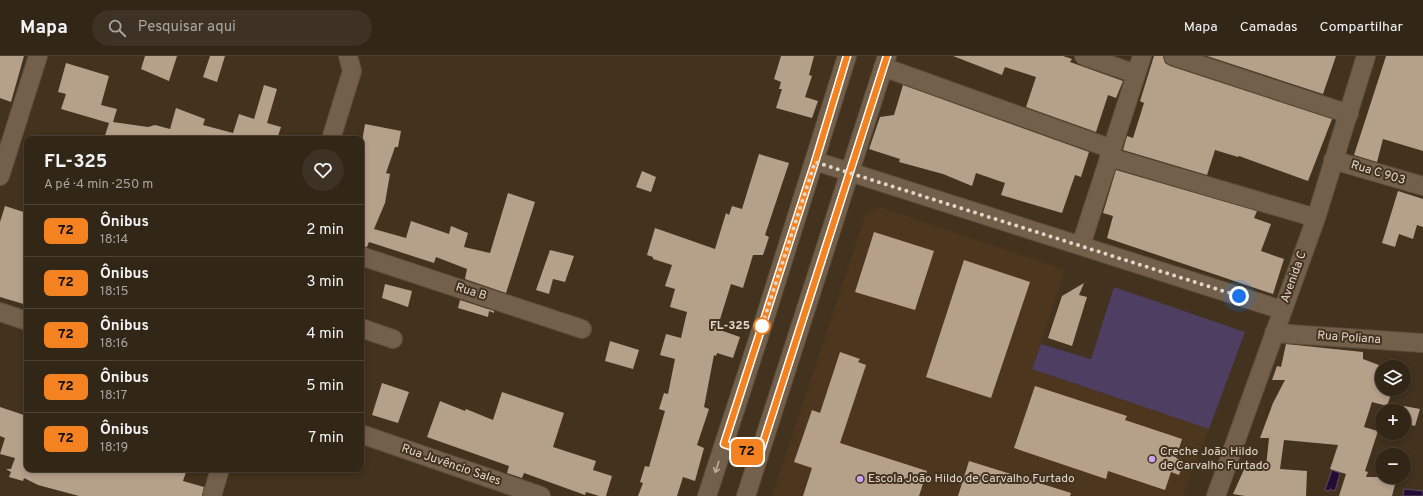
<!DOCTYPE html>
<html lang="pt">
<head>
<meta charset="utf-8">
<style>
	body { margin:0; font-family:Overpass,sans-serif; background:#3d3223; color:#f1f3f6; height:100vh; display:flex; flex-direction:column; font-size:15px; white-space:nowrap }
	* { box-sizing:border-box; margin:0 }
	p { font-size:13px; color:#a8a5a1 }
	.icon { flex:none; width:22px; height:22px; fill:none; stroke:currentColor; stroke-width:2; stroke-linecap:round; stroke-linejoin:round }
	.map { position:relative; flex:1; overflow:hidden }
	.panel { position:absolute; left:24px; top:80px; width:340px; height:336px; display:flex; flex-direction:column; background:#322616; border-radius:8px; box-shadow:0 2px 6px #0003,0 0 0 1px #4d4335 }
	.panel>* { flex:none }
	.badge { padding:0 8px; border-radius:6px; font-size:14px; line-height:26px }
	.fabs { position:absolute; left:1375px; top:304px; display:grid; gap:8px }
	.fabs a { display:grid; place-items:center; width:36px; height:36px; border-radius:50%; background:#322616; box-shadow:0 2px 6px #0003,0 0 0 1px #4d4335; font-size:20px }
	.you { position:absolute; width:20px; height:20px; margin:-10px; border:3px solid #fff; border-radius:50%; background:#1a73e8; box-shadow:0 0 0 6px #1a73e833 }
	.map>.badge { position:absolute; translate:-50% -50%; box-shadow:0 0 0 2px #fff }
	.round { display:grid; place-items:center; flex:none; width:42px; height:42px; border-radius:21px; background:#3d3223 }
	.overview { display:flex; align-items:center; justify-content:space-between; height:68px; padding:0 20px }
	h1 { font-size:19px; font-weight:700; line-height:30px }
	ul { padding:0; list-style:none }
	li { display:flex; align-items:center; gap:12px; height:52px; padding:0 20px; border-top:1px solid #4d4335 }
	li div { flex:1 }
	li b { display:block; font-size:15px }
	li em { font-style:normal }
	li .badge { min-width:44px; font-weight:700; text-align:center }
	header { display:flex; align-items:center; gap:24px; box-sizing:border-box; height:56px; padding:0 20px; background:#322616; border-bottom:1px solid #4d4335 }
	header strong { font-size:19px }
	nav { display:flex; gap:22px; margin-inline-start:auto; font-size:14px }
	.search { width:280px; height:36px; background:#3d3223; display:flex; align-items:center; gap:10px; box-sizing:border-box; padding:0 14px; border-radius:22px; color:#a8a5a1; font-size:15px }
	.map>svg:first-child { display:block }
	.built { fill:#4c361d }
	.green { fill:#4e3e61 }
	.water { fill:#230d37; stroke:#5c4a63 }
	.building { fill:#b5a08a }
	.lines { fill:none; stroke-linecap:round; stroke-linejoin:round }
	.minor-casing { stroke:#5d4e3d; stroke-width:20 }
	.minor { stroke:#73604b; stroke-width:18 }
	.oneway { stroke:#bbad9e }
	.line-casing { stroke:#fff; stroke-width:9 }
	.line { stroke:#f58220; stroke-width:6 }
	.walk { stroke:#e2d7cb; stroke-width:4; stroke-dasharray:0 7.2 }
	.stop-dot { fill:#fff; stroke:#f58220; stroke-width:2 }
	.poi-dot { fill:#c7a6ef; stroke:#42321e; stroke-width:1.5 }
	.labels { text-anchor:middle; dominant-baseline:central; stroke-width:4; stroke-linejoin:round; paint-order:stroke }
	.street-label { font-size:12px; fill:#e2d7cb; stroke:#42321e }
	.stop-label { font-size:12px; font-weight:bold; fill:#e2d7cb; stroke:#42321e; text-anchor:end }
	.poi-label { font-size:12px; fill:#e2d7cb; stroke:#42321e; text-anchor:start }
</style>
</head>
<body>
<header>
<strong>Mapa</strong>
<div class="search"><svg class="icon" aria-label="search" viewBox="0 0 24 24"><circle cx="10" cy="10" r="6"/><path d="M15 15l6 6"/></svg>Pesquisar aqui</div>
<nav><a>Mapa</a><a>Camadas</a><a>Compartilhar</a></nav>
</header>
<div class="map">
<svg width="1423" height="440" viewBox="0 0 1423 440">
	<rect width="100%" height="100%" fill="#42321e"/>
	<path class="built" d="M880,151l185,63 -33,99 177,60 -26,67h-411l94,-283z"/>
	<path class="green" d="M1114,231l131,45 -36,97 -177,-60 9,-25 50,15z"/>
	<path class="water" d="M1332,414l8,3 -5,18 -5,-2 -1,2 -4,-1z
		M1404,433l19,2v5h-20z"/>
	<path class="building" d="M0,0h24l-13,46 -11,-4z
		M145,0h32l-8,25 -28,-12z
		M210,0h15l-8,26 -14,-5z
		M781,0h33l-5,19 3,1 -7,21 13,4 -6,17 -36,-10 6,-19h-3l2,-7 -7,-3z
		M953,0h110l9,3 -2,3 53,19 -7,17 -8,-3 -12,37 -70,-25 10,-30 -31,-10 -3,8z
		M1154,0h9l2,7 5,3 162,53 -24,62 -69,-25 -1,1 -23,-7 -8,25 -84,-25 4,-14 6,2 11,-35 -4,-2z
		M1207,0h129l-13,38z
		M1386,0h37v95l-40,-12 -6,23 -23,-7z
		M66,7l43,13 -8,29 16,4 -4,13 35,5 7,-2 15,4 6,-21 29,11 -2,6 30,8 6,-19 15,5 10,-34 13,4 -10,34 14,4 -4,12h-173l5,-16 -48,-14 5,-15 -8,-2z
		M903,29l186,67 -8,25 -6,-2 -13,38 -61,-18 4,-12 -29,-10 -4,13 -29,-12 -44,-12 1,-3 -31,-10 11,-32 14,-2z
		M365,68l36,7 -3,16h-3l-9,26 4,1 -5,29 -11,26 32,9 5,-17 38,13 2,-8 17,7 -4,14 26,6 18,-60 27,9 -29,91 -41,-14 2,-10 -31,-12 -2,6 -65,-21 -2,5 -6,-1v-98z
		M759,98l30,9 -24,72 4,2 -6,18h-10l-10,33 -12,-4 -14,45 23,8 -7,21 -16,-5 -1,3 -2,-1 -10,52 5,2 -12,36 7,3 -9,33 -12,-4 -6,19h-39l5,-13 -3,-1 5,-16 4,1 16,-56 -6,-2 5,-16 4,1 7,-35 -15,-4 6,-21 15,4 6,-26 -17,-5 5,-18 -10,-3 7,-21 -19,-6v-2l-6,-2 8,-27 60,21 11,-36 3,2 3,-9 10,3z
		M1116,114l141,41 -3,7 17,6 -10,27 23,8 -11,35 -166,-56 6,-22 -10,-3z
		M642,115l14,6 -5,15 -15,-5z
		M1398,135l25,8v28l-6,-2 -4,14 -14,-5 -4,13 -13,-4z
		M5,150l22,7v92l-27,-8v-75z
		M874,176l60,19 -19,59 -60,-18z
		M550,194l24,6 -9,26 -12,-3 -4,15 -13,-4z
		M964,204l66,22 -39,116 -65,-21z
		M1084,227l-5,12 8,2 -15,49 -24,-8 14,-42z
		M385,228l27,7 -4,16 -26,-9z
		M460,244l34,11v2l-5,-2 -1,6 -30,-9z
		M610,285l29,9 -6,19 -28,-8z
		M1286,288l77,8v7l21,8h-2v22h11l-6,17 -15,-4 -8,25 14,4 -13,40 3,1 -2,5h31l-5,19h-53l7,-22 -16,-5 8,-24 -54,-5 -4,29 27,2 -1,25h-61l-12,-2 13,-29 20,2 3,-29h-9l13,-35 12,-23h-13l5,-14 4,1z
		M840,296l20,7 -2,3 8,3 -26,78 87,28 -8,25h-116l9,-28 -18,-6 18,-52 8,3z
		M382,327l27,9 -11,31 -26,-8z
		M1035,330l92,30 -2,4 57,19 -6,19 8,3 -5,14 -8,-3 -6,18 -57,-19 -2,8 -92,-31z
		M502,336l62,21 -11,34 43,14 -3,9 19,6 -6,20h-7l-13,-4 -1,3 -61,-22 -2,5 -15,-5 2,-7 -82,-29 13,-36 25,10 1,-2 27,11z
		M1404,350l16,3 -5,17 -11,-3z
		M0,351l27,9v53h160l-4,12 21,6 -2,9h-123l-41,-11 -14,-7 -1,3 -14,-4 2,-5 -5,-3h5l4,-11 -15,-4 5,-16 -5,-2z
		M969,405l102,32 -1,3h-112z"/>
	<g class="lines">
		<g class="minor-casing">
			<path id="minor" d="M1084,0l52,18
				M1173,0l176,58
				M883,11l229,82
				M331,83l21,-68 -4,-15
				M1109,101l207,61
				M1333,104l90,26
				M815,105l467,149
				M0,120l38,-120
				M1081,189l61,-189
				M361,200l221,73
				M0,256l27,9
				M361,272l32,11
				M1274,277l149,10
				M361,378l180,62
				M724,389l35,11
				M212,440l8,-27
				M707,440l58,-178 82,-262
				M746,440l141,-440
				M1216,440l100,-278 50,-162"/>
		</g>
		<use href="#minor" class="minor"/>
	</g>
	<defs><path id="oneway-shaft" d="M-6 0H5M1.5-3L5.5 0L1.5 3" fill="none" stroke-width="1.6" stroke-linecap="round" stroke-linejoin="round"/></defs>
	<use class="oneway" href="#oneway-shaft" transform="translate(717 411) rotate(108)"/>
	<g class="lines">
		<g class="line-casing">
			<path id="line" d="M847,0l-32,106 -91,282 35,12 128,-400"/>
		</g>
		<use href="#line" class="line"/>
		<path class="walk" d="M762,270l-2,6 55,-170 424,134"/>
	</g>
	<circle class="stop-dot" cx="762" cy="270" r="8"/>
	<g class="poi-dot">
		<circle cx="1152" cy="403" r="4"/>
		<circle cx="860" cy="423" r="4"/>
	</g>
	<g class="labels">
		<g class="street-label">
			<text transform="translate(1378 117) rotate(17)">Rua C 903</text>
			<text transform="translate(1294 221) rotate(-70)">Avenida C</text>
			<text transform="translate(471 236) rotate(18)">Rua B</text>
			<text transform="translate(1349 282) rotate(4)">Rua Poliana</text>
			<text transform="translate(451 409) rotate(19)">Rua Juvêncio Sales</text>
		</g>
		<g class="stop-label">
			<text x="750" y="270">FL-325</text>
		</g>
		<g class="poi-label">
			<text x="1160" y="396">Creche João Hildo<tspan x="1160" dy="14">de Carvalho Furtado</tspan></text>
			<text x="868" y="423">Escola João Hildo de Carvalho Furtado</text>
		</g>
	</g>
</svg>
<div class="fabs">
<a><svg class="icon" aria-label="layers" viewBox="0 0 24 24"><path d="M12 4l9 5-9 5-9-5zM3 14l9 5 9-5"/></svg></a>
<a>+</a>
<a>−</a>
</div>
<div class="you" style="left:1239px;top:240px"></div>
<b class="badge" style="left:747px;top:396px;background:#f58220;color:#111">72</b>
<section class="panel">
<div class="overview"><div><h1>FL-325</h1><p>A pé · 4 min · 250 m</p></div><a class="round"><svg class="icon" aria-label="heart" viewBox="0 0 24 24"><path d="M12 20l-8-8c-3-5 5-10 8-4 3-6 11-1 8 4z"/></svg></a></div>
<ul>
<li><span class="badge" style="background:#f58220;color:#111">72</span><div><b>Ônibus</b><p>18:14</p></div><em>2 min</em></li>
<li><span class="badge" style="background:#f58220;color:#111">72</span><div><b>Ônibus</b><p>18:15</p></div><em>3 min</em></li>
<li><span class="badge" style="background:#f58220;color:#111">72</span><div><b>Ônibus</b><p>18:16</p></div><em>4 min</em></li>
<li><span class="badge" style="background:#f58220;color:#111">72</span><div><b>Ônibus</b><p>18:17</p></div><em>5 min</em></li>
<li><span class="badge" style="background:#f58220;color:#111">72</span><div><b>Ônibus</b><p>18:19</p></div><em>7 min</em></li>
</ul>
</section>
</div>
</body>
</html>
